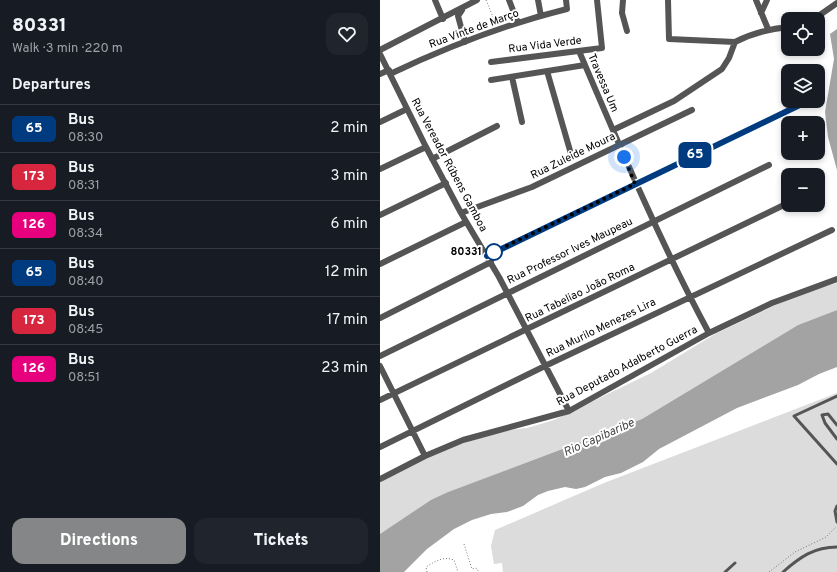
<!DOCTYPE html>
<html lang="en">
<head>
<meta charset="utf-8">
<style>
	body { margin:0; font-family:Overpass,sans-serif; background:#20242c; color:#f1f3f6; height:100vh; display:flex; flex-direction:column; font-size:15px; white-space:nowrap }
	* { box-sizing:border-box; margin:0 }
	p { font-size:13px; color:#9ea1a6 }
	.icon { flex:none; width:22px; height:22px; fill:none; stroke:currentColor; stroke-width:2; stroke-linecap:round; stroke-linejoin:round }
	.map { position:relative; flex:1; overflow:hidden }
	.side { display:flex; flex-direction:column; background:#171b24; width:380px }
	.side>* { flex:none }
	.badge { padding:0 8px; border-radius:6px; font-size:14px; line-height:26px }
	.buttons { position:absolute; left:401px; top:12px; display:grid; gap:8px }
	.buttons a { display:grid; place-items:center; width:44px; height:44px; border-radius:8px; background:#171b24; box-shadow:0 2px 6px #0003; font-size:20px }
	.you { position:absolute; width:20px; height:20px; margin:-10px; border:3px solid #fff; border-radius:50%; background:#1a73e8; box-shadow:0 0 0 6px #1a73e833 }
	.map>.badge { position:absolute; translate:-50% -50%; box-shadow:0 0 0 2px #fff }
	h2 { padding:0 12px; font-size:15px; line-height:36px }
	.round { display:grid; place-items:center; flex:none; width:42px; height:42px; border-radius:12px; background:#20242c }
	.head { display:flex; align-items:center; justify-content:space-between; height:68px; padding:0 12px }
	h1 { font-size:19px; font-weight:800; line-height:30px }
	.button { display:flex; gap:8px; margin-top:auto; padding:8px 12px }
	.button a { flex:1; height:46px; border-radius:12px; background:#858687; color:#fff; font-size:16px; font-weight:800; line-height:46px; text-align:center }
	.button a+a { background:#20242c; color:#f1f3f6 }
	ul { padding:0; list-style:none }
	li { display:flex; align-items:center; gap:12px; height:48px; padding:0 12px; border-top:1px solid #363941 }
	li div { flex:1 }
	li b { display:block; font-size:15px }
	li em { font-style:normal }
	li .badge { min-width:44px; font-weight:700; text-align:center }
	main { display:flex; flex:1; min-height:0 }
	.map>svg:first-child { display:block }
	.green { fill:#dcdcdc }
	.water { fill:#a3a3a3 }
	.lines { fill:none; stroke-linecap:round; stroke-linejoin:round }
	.path { stroke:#777; stroke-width:1; stroke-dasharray:1 2; stroke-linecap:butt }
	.lane { stroke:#555; stroke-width:3 }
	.street { stroke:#555; stroke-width:6 }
	.line-casing { stroke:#fff; stroke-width:9 }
	.line { stroke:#003b80; stroke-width:6 }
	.walk { stroke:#000; stroke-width:4; stroke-dasharray:0 7.2 }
	.stop-dot { fill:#fff; stroke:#003b80; stroke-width:2 }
	.labels { text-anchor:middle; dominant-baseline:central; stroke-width:4; stroke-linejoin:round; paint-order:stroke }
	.street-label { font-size:11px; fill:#000; stroke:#fff }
	.stop-label { font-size:11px; font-weight:bold; fill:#000; stroke:#fff; text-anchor:end }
	.water-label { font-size:12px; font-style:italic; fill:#444; stroke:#fff }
</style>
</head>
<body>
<main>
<section class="side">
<div class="head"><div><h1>80331</h1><p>Walk · 3 min · 220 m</p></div><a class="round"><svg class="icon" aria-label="heart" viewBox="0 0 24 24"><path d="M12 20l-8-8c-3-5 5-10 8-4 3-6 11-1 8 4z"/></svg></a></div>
<h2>Departures</h2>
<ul>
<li><span class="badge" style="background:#003b80;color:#fff">65</span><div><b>Bus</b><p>08:30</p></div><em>2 min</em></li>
<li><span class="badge" style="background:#d7263d;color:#fff">173</span><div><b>Bus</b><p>08:31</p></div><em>3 min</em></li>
<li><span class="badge" style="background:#e6007e;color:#fff">126</span><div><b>Bus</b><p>08:34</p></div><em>6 min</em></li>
<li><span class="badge" style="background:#003b80;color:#fff">65</span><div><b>Bus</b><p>08:40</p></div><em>12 min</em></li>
<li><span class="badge" style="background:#d7263d;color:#fff">173</span><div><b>Bus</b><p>08:45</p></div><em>17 min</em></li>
<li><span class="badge" style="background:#e6007e;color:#fff">126</span><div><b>Bus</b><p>08:51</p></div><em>23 min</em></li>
</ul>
<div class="button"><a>Directions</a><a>Tickets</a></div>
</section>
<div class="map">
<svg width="457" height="572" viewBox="0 0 457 572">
	<rect width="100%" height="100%" fill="#fff"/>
	<path class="green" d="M457,283v27l-39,15 -156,94 -194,73 -68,42v-53l55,-28 65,-22 27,-3 27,-8 97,-47 64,-39 84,-40z
		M457,393v179h-334l-1,-9 -8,1 -3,-18 4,-16 109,-47z"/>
	<path class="water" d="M457,29v141l-9,-33 -3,-25 9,-53 -4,-25z
		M457,310v57l-18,7 -21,11 -61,23 -78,41 -16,13 -22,11 -16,4 -20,10 -9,2 -11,-2 -17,4 -10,4 -15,11 -16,6 -16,2 -19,6 -18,9 -27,20 -23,23h-24v-38l51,-34 17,-8 194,-73 156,-94z"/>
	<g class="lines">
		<path class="path" d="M106,0l10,24
			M84,544l8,25 4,-1 3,4
			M47,572l-1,-5c10,-6 17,-11 28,-7l4,12
			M389,572l26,-20 31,-15 10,-10"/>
		<path class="lane" d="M457,396l-43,20 43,48
			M457,425l-9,-11 -6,1 3,8 12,16
			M457,506l-2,5 2,11
			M345,572l10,-9
			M403,572c17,-15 31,-25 54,-25"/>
		<path class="street" d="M55,0l8,19
			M129,0l9,23
			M158,0l3,16
			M243,0l-1,13 5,18
			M288,0l1,39 66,3
			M376,0l12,29
			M82,10l-4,6 7,26
			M381,13l6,-13
			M434,19l23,-16
			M0,50l97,-50
			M199,51c41,96 81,191 130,282
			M0,54l46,93 35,66 38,64 70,134
			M111,62l111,-14 -5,-48
			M167,71l24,83
			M0,74l9,-4
			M10,74c57,-27 116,-50 177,-65l-1,-9
			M132,77l10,45
			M111,80l94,-15
			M0,122l27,-13
			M233,130l61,-29 48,-32 7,-11 6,-16c18,-9 33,-13 53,-15
			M52,159l65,-33
			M0,169l46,-22
			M438,188l2,-1
			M81,213l71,-26 160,-77
			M0,215l66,-32
			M107,256l320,-155
			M0,264l86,-42
			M0,318l111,-56
			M0,356l389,-191
			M0,366l45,90
			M0,400l408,-197
			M0,447l165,-81 287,-136
			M0,479l45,-23 38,-16 106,-29 140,-78 63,-30 65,-24"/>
	</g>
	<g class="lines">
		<g class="line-casing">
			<path id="line" d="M107,256l321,-155"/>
		</g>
		<use href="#line" class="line"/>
		<path class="walk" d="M114,252l141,-68 -11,-27"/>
	</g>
	<circle class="stop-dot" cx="114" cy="252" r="8"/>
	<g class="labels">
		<g class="street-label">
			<text transform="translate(94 29) rotate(-20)">Rua Vinte de Março</text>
			<text transform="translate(165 45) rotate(-7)">Rua Vida Verde</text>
			<text transform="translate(223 83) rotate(67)">Travessa Um</text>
			<text transform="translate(193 156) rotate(-26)">Rua Zuleide Moura</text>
			<text transform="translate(69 165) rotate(62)">Rua Vereador Rúbens Gamboa</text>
			<text transform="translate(190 251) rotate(-26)">Rua Professor Ives Maupeau</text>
			<text transform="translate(200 293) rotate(-26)">Rua Tabeliao João Roma</text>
			<text transform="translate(221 328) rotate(-26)">Rua Murilo Menezes Lira</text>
			<text transform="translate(247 366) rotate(-28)">Rua Deputado Adalberto Guerra</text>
		</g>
		<g class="stop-label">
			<text x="102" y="252">80331</text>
		</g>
		<g class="water-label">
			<text transform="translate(219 438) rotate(-24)">Rio Capibaribe</text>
		</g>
	</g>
</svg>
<div class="buttons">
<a><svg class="icon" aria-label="locate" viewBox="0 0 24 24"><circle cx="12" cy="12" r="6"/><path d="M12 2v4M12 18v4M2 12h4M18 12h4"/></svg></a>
<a><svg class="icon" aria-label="layers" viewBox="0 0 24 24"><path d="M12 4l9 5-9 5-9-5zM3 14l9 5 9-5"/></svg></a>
<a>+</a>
<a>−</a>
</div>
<div class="you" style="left:244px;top:157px"></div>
<b class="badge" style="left:315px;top:155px;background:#003b80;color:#fff">65</b>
</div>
</main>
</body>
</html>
